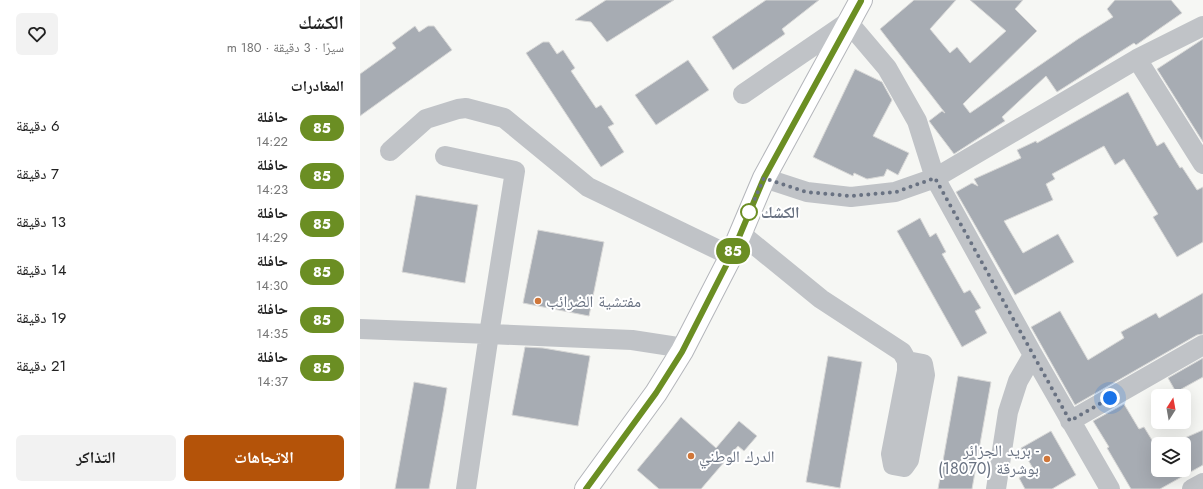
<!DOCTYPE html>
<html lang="ar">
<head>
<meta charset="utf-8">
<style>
	body { margin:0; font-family:Jost,"Noto Naskh Arabic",sans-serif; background:#f2f2f2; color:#222; direction:rtl; height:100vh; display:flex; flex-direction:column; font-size:15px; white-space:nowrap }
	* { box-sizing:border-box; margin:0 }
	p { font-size:13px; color:#767676 }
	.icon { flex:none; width:22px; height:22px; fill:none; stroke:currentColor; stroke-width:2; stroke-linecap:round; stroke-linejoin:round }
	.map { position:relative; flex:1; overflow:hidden; direction:ltr }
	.drawer { display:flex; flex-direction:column; background:#fff; width:360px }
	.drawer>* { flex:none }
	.badge { padding:0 8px; border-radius:13px; font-size:14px; line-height:26px }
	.needle { width:26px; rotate:11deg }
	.controls { position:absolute; left:791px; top:389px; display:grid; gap:8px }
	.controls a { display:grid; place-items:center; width:40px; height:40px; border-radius:6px; background:#fff; box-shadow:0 4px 16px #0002; font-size:20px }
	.you { position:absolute; width:20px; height:20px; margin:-10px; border:3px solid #fff; border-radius:50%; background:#1a73e8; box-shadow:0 0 0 6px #1a73e833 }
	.map>.badge { position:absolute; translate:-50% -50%; box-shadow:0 0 0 2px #fff }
	h2 { padding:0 16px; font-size:15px; line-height:36px }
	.round { display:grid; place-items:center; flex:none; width:42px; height:42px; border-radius:6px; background:#f2f2f2 }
	.headline { display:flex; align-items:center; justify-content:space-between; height:68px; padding:0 16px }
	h1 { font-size:19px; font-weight:700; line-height:30px }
	.cta { display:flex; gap:8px; margin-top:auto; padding:8px 16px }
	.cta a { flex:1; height:46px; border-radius:6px; background:#b45309; color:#fff; font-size:16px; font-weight:700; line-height:46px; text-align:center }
	.cta a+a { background:#f2f2f2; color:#222 }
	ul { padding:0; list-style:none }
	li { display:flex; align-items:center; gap:12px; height:48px; padding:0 16px }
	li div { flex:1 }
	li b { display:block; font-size:15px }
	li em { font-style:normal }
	li .badge { min-width:44px; font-weight:700; text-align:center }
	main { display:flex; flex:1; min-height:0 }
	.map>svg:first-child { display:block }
	.building { fill:#a7acb3; stroke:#d8d8d7 }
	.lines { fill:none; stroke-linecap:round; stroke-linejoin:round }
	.major-casing { stroke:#b4b6bb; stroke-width:24 }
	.minor { stroke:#c0c3c7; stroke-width:20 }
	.major { stroke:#fff; stroke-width:22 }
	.line-casing { stroke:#fff; stroke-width:9 }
	.line { stroke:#6b8e23; stroke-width:6 }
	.walk { stroke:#697282; stroke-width:4; stroke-dasharray:0 7.2 }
	.stop-dot { fill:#fff; stroke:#6b8e23; stroke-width:2 }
	.poi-dot { fill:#d0773a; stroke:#fff; stroke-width:1.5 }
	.labels { text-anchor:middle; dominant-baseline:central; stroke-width:4; stroke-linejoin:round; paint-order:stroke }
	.stop-label { font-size:16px; font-weight:bold; fill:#697282; stroke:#fff; text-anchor:start }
	.poi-label { font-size:16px; fill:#697282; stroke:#fff; text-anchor:start }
</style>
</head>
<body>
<main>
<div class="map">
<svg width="843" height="489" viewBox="0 0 843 489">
	<rect width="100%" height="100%" fill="#f6f7f4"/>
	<path class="building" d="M246,0h68l-67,42 -16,-20 -16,-2z
		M406,0h53l-37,29 3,5 -52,36 -21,-33z
		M554,0h42l-26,29 20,24 7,-6 13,16 36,-32 -36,-31h53l-8,9 22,22 -74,73 7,9 108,-74 35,-22 -6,-8 8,-9h56l11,13 -46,32 -2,-2 -77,49 -11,-16 -44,41 3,4 -51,33 -25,-33 13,-10 3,2 -65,-84z
		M55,26l4,6 9,-6h6l18,24 -92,66v-42l36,-26 -4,-5z
		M843,39v103l-46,-73z
		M183,42h6l8,12 6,-4 12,18 -4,3 25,37 5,-3 13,19 -6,3 16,25 -23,15 -75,-114z
		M328,60l21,30 -53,35 -21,-30z
		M495,69l27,13 10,18 -19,36 36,17 -11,22 -11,-6 -3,7 -17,3 -13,-6 -1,3 -40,-19z
		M768,92l29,54 7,-4 16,26 2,-1 15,23 6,-3v55l-26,15 -24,-40 5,-3 -34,-55 -9,6 -11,-19 -52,28 3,5 -9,5 7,16 -49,21 19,32 35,-19 16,28 -59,33 -59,-103 16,-9 6,3 -4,-7 47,-21 -4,-8 19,-9 1,2z
		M56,195l62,10 -13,78 -63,-11z
		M560,218l10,19 6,-4 10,19 -4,2 22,39 6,-3 11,18 -6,3 12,22 -25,14 -65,-116z
		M178,230l66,12 -15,74 -66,-13z
		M843,293v41l-6,1 -122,70 -44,-78 29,-16 28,49 36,-22 -3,-6 35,-19 3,5z
		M165,347l18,1 47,8 -12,70 -66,-11z
		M468,356l34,6 -22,126 -34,-6z
		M843,358v19l-27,15 -8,-14z
		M598,376l33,6 -19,107h-34z
		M54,382l33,6 -4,24 -14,77h-34z
		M764,404l15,25 5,-2 14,23v20h26v-26h-13l32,-14v35l-43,24h-29l-24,-41 2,-1 -16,-26z
		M321,417l35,31 23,-27 18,15 -13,15 -6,-5 -37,43h-42l-22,-19z
		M691,431l25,44 -24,14h-27l-6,-11 15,-8 -13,-22z"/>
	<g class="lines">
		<g class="major-casing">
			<path id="major" d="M226,489l70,-96 26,-42 49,-95 33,-78 97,-178"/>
		</g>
		<path class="minor" d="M777,59l66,105
			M383,94l105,-72 39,46 30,53 18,57 98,177 77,134
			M30,151l36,-32 32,-10 8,-1 38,10 84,69 143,69
			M85,156l70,15 -26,163 143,6 52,8
			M404,178l43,14 44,5 44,-5 40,-14 202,-119 66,-33
			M380,233l81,66 81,53 5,9v10l-16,83 2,11 11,2 5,-7 16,-85 -2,-11 -16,-3
			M0,329l129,5 -23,155
			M710,421l133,-76
			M636,489l12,-77 10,-31 15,-26
			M832,489l11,-6"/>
		<use href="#major" class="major"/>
	</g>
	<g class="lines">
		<g class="line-casing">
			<path id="line" d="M226,489l70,-96 26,-41 49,-96 33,-78 97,-177"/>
		</g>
		<use href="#line" class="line"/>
		<path class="walk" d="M389,212l15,-34 42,14 45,4 45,-4 39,-14 135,243 40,-23"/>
	</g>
	<circle class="stop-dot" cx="389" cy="212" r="8"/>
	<g class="poi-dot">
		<circle cx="178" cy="301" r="4"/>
		<circle cx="331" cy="456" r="4"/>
		<circle cx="687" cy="459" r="4"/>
	</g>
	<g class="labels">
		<g class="stop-label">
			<text x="401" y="212">الكشك</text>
		</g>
		<g class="poi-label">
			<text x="186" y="301">مفتشية الضرائب</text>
			<text x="679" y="450" text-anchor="end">بريد الجزائر -<tspan x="679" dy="18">بوشرقة (18070)</tspan></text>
			<text x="339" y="456">الدرك الوطني</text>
		</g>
	</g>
</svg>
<div class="controls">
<a><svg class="needle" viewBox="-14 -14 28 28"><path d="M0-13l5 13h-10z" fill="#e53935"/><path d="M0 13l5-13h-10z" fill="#767676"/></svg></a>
<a><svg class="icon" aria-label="layers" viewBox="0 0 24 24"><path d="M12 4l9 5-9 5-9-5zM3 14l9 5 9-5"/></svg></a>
</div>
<div class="you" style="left:750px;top:398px"></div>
<b class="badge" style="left:373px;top:251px;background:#6b8e23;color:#fff">85</b>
</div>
<section class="drawer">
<div class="headline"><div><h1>الكشك</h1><p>سيرًا · 3 دقيقة · 180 m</p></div><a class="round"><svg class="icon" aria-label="heart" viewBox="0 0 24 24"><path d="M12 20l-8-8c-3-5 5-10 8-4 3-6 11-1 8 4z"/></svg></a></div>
<h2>المغادرات</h2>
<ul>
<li><span class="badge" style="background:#6b8e23;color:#fff">85</span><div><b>حافلة</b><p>14:22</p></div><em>6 دقيقة</em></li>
<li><span class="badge" style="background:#6b8e23;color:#fff">85</span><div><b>حافلة</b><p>14:23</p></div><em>7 دقيقة</em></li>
<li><span class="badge" style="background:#6b8e23;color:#fff">85</span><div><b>حافلة</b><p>14:29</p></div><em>13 دقيقة</em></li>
<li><span class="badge" style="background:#6b8e23;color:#fff">85</span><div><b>حافلة</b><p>14:30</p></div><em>14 دقيقة</em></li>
<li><span class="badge" style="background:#6b8e23;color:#fff">85</span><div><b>حافلة</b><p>14:35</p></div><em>19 دقيقة</em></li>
<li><span class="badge" style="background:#6b8e23;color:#fff">85</span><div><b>حافلة</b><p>14:37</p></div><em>21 دقيقة</em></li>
</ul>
<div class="cta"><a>الاتجاهات</a><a>التذاكر</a></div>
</section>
</main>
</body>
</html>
